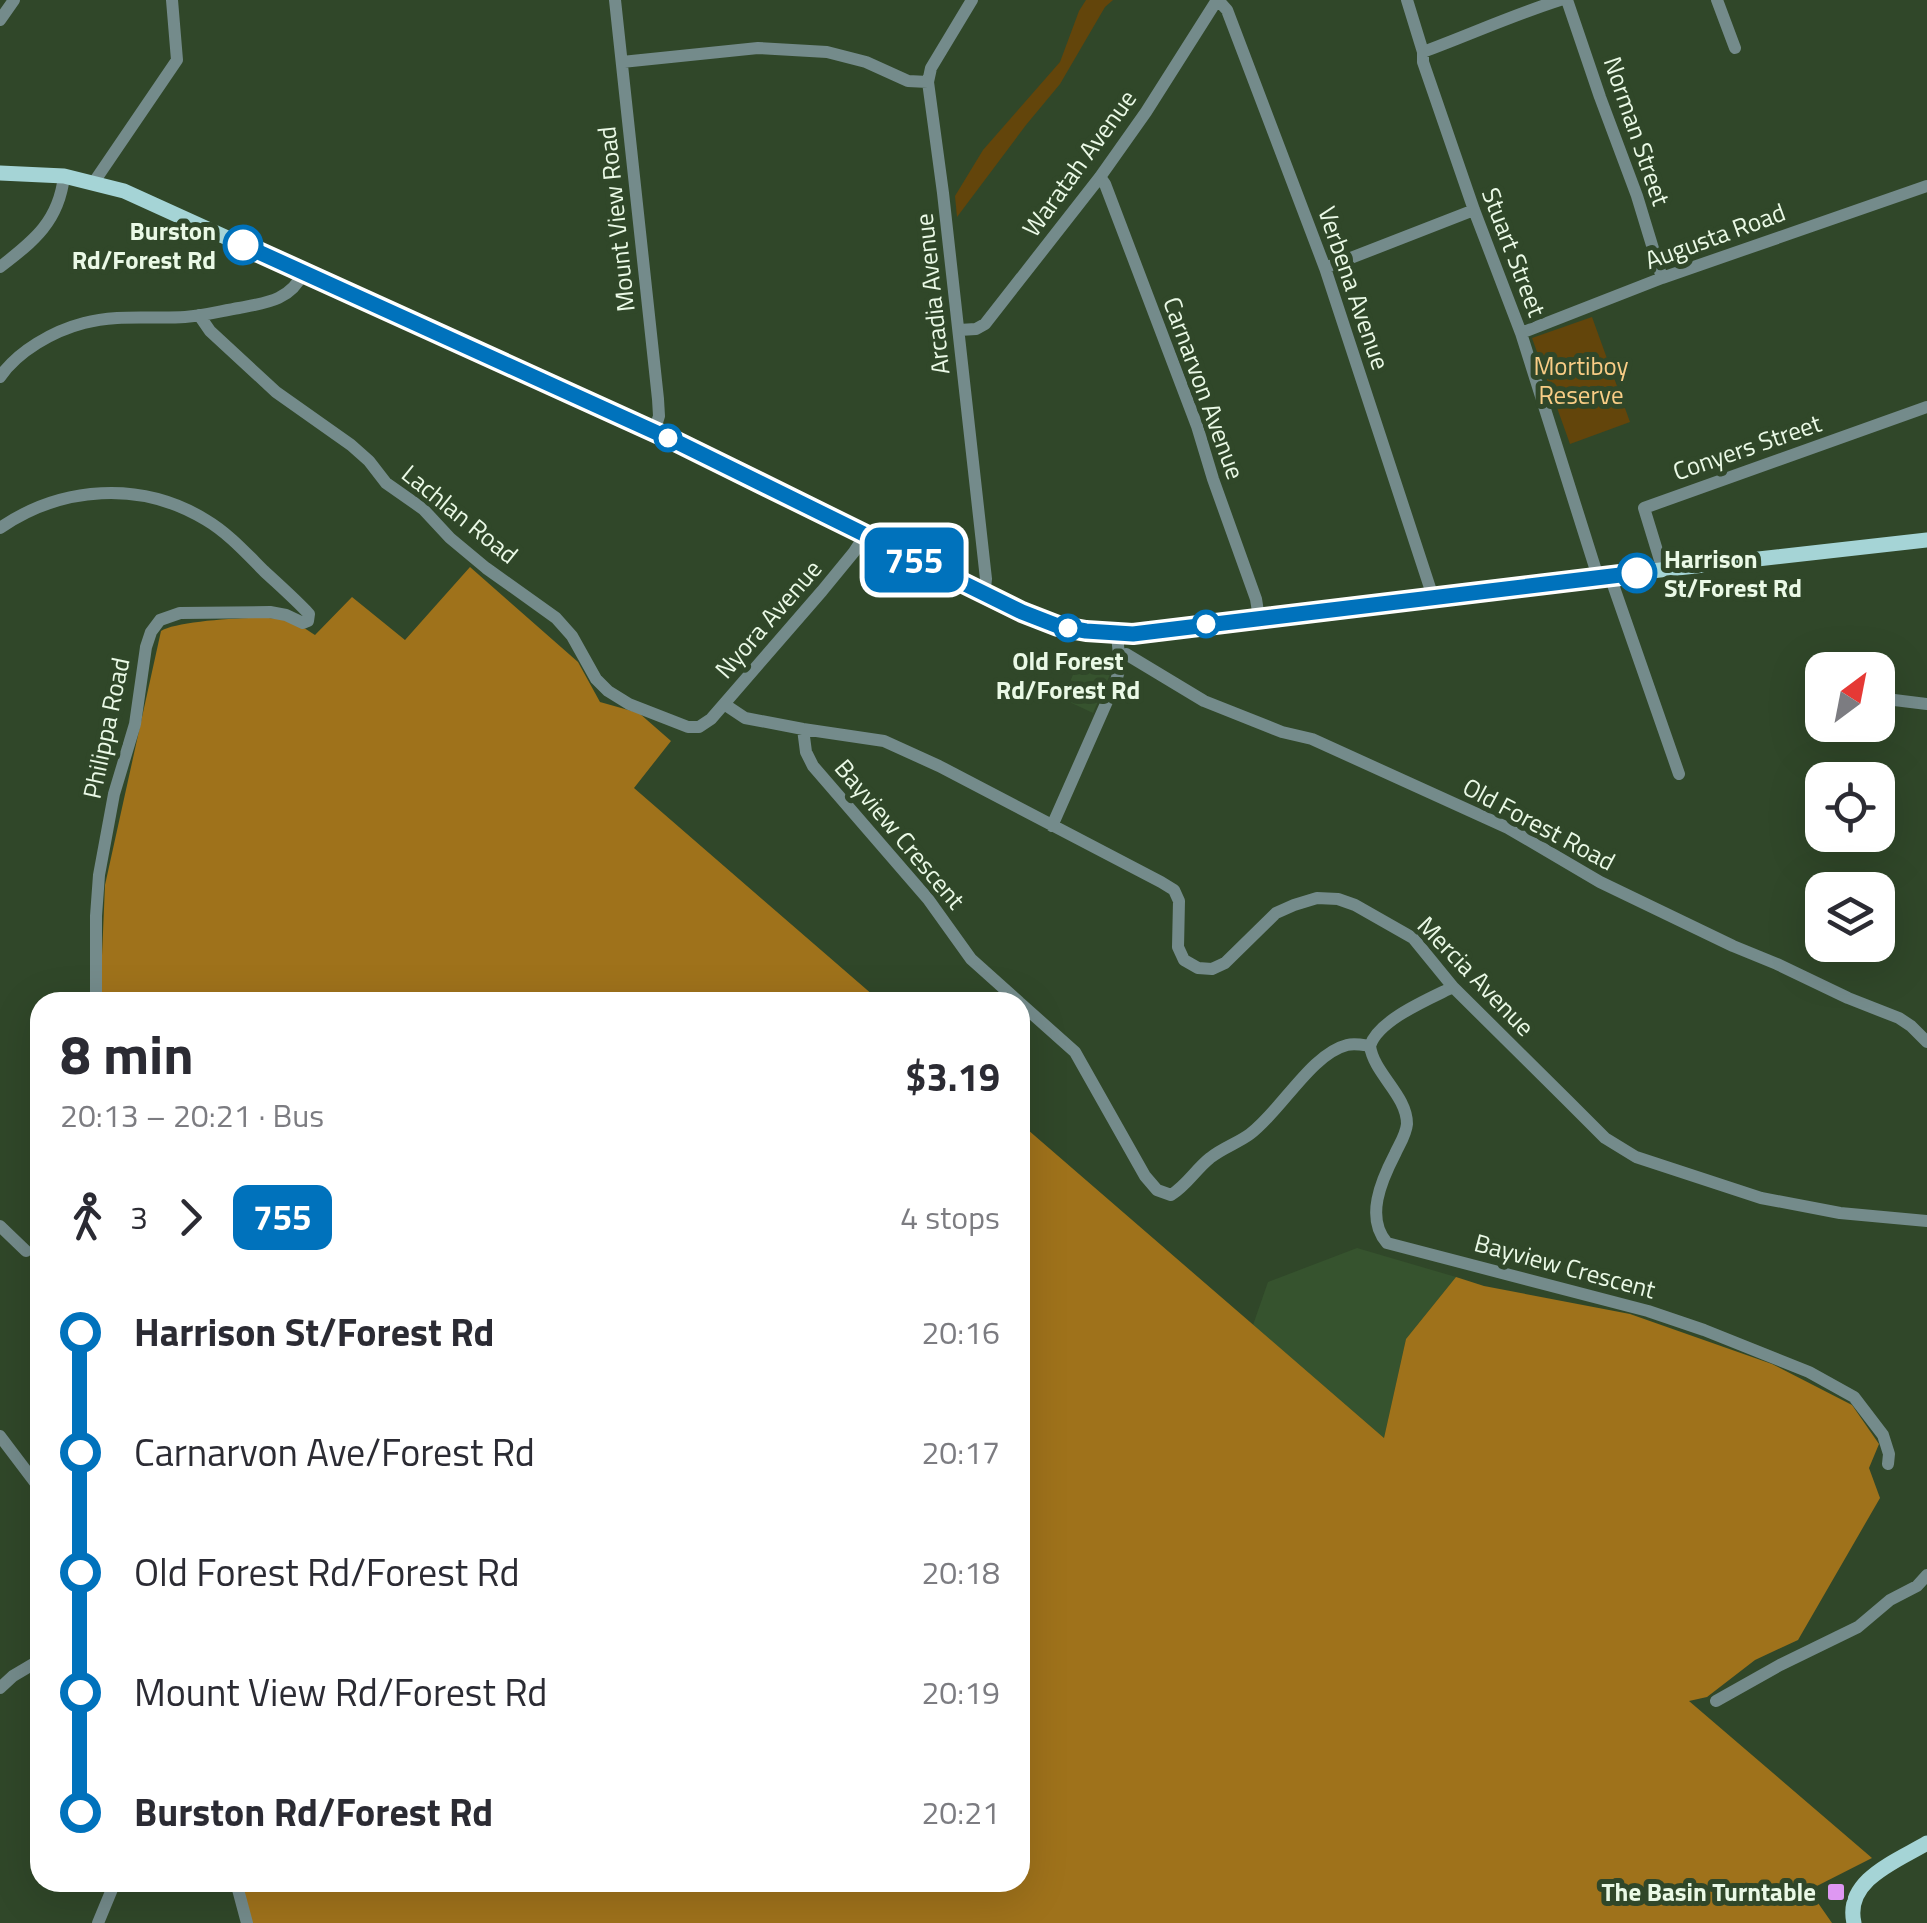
<!DOCTYPE html>
<html lang="en">
<head>
<meta charset="utf-8">
<style>
	body { margin:0; font-family:"Titillium Web",sans-serif; background:#f7f7f7; color:#2b2b33; height:100vh; display:flex; flex-direction:column; font-size:38px; white-space:nowrap }
	* { box-sizing:border-box; margin:0 }
	p { font-size:32px; color:#7c7c81 }
	.icon { flex:none; width:55px; height:55px; fill:none; stroke:currentColor; stroke-width:2; stroke-linecap:round; stroke-linejoin:round }
	.map { position:relative; flex:1; overflow:hidden }
	.drawer { position:absolute; left:30px; top:992px; width:1000px; height:900px; display:flex; flex-direction:column; background:#fff; border-radius:30px; box-shadow:0 10px 40px #0002 }
	.drawer>* { flex:none }
	.badge { padding:0 20px; border-radius:15px; font-size:35px; line-height:65px }
	.needle { width:65px; rotate:32deg }
	.tools { position:absolute; left:1805px; top:652px; display:grid; gap:20px }
	.tools a { display:grid; place-items:center; width:90px; height:90px; border-radius:20px; background:#fff; box-shadow:0 10px 40px #0002; font-size:50px }
	.map>.badge { position:absolute; translate:-50% -50%; box-shadow:0 0 0 5px #fff }
	.legs { display:flex; align-items:center; gap:15px; height:110px; padding:0 30px; font-size:32px }
	.legs p { margin-inline-start:auto }
	.summary { display:flex; align-items:center; justify-content:space-between; height:170px; padding:0 30px }
	h1 { font-size:55px; font-weight:700; line-height:75px }
	ul { padding:0 30px; list-style:none }
	li { display:flex; align-items:center; gap:35px; height:120px; font-size:38px }
	li i { display:grid; place-items:center; width:15px; height:100%; margin:0 12px; background:currentColor }
	li i::after { content:''; width:25px; height:25px; margin:-12px; border:8px solid; border-radius:50%; background:#fff }
	li p { margin-inline-start:auto }
	li:first-child i { background:linear-gradient(#0000 50%,currentColor 0) }
	li:last-child i { background:linear-gradient(currentColor 50%,#0000 0) }
	.map>svg:first-child { display:block }
	.built { fill:#36532e }
	.green { fill:#63450b }
	.forest { fill:#9f721b }
	.lines { fill:none; stroke-linecap:round; stroke-linejoin:round }
	.minor { stroke:#748b8b; stroke-width:12 }
	.major { stroke:#a5d4d6; stroke-width:15 }
	.line-1-casing { stroke:#fff; stroke-width:22 }
	.line-1 { stroke:#0072bc; stroke-width:15 }
	.stop-1-dot { fill:#fff; stroke:#0072bc; stroke-width:5 }
	.poi-dot { fill:#de98f2; stroke:#304729; stroke-width:4 }
	.labels { text-anchor:middle; dominant-baseline:central; stroke-width:10; stroke-linejoin:round; paint-order:stroke }
	.street-label { font-size:25px; fill:#eaf9e6; stroke:#304729 }
	.stop-label { font-size:25px; font-weight:bold; fill:#eaf9e6; stroke:#304729; text-anchor:end }
	.park-label { font-size:25px; fill:#f9cd86; stroke:#304729 }
	.poi-label { font-size:25px; font-weight:bold; fill:#eaf9e6; stroke:#304729; text-anchor:end }
</style>
</head>
<body>
<div class="map">
<svg width="1927" height="1923" viewBox="0 0 1927 1923">
	<rect width="100%" height="100%" fill="#304729"/>
	<path class="built" d="M1081,655l31,15 -19,43 -30,-14z
		M1357,1248l99,29 -50,62 -22,99 -131,-113 15,-43z"/>
	<path class="green" d="M1086,0h27l-8,7 -45,77 -34,41 -69,92 -2,-21 28,-46 77,-88 19,-51z
		M1592,317l38,105 -60,22 -38,-106z"/>
	<path class="forest" d="M470,567l108,95 22,40 39,11 32,28 -37,47 247,214h-781l5,-117 56,-254c17,-11 106,-16 126,-11 9,2 20,10 28,15l37,-38 53,43z
		M1020,1123l364,315 22,-99 50,-62 28,9 146,28 142,50 80,41 27,39 -10,24 11,30 -82,142 -43,20 -48,37 -18,4 183,157 -63,32 23,33h-1584l-11,-40 783,-1z"/>
	<g class="lines">
		<path class="minor" d="M615,0l43,399 1,17 -5,16
			M972,0l-41,68 -3,14 15,111 43,386 -2,16
			M1218,0l9,10 98,258 108,329
			M1407,0l16,52v10l51,148 47,123 77,244
			M1567,0l33,97 37,99 25,82
			M1717,0l18,48
			M0,20l14,-20
			M1423,52c46,-17 90,-37 137,-52
			M622,62l136,-14 69,4 39,10 42,19 20,1
			M1100,177l5,7 92,242 16,53 43,120 3,19
			M94,182l83,-122 -5,-60
			M0,267c34,-26 59,-46 64,-91
			M1325,268l149,-58
			M199,315l11,16 66,61 75,53 18,16 17,22 37,26 27,29 36,30 70,50 16,18 24,43 12,12 21,13 59,23h11l12,-8 111,-128 32,-39 11,-17
			M959,330l17,-1 9,-5 115,-147 46,-65 71,-112
			M1521,333l141,-55 265,-92
			M0,377c18,-26 53,-46 84,-54 32,-9 68,-4 101,-6 18,-1 36,-6 54,-9 27,-5 52,-8 64,-35
			M0,528c61,-42 141,-48 206,-8 22,13 40,33 58,51 15,14 31,28 45,43l-1,7 -5,2 -17,-8 -16,-3 -90,1 -20,7 -9,12 -5,15 -11,77 -21,70 -15,81 -3,41v86
			M1663,570l-19,-62 283,-101
			M1610,576l69,198
			M1126,654l78,47 78,31 30,7 196,89 92,54 133,64 44,18 71,34 51,20 12,8 16,16
			M1878,698l49,6
			M724,704l21,14 58,11 81,12 55,25 222,116 13,8 5,11 -1,46 6,13 14,8 14,1 13,-6 51,-50 18,-8 23,-7 21,1 17,6 58,33 40,49 114,113 38,38 31,19 125,41 79,15 87,8
			M803,729l3,23 7,14 115,133 43,60 48,43
			M1052,826l64,-145 4,-14 -3,-33
			M1020,1003l55,49 70,124 12,14 14,5c16,-10 25,-26 39,-37 12,-10 28,-15 40,-24 31,-23 61,-80 97,-89 8,-2 16,0 23,1 4,28 37,49 37,78 -1,11 -8,21 -12,30 -14,27 -30,64 -8,89l261,68 56,19 105,42 45,25 29,38 6,19 -1,10
			M1370,1046c8,-26 59,-47 83,-59
			M0,1226l26,25
			M0,1436l40,53
			M0,1688l13,-12 27,-16
			M1716,1701l64,-36 78,-38 32,-27 27,-14 10,-11
			M236,1882l11,41
			M98,1923l17,-41"/>
		<path class="major" d="M0,173l64,3 60,15 553,251 345,170 36,13 28,6 47,3 465,-57 329,-37
			M1854,1923c-10,-43 43,-62 73,-80"/>
	</g>
	<g class="lines">
		<g class="line-1-casing">
			<path id="line-1" d="M243,245l434,197 345,170 36,14 28,5 47,3 504,-61"/>
		</g>
		<use href="#line-1" class="line-1"/>
	</g>
	<g class="stop-1-dot">
		<circle cx="243" cy="245" r="18"/>
		<circle cx="668" cy="438" r="12"/>
		<circle cx="1637" cy="573" r="18"/>
		<circle cx="1206" cy="624" r="12"/>
		<circle cx="1068" cy="628" r="12"/>
	</g>
	<rect class="poi-dot" x="1826" y="1882" width="20" height="20" rx="5"/>
	<g class="labels">
		<g class="street-label">
			<text transform="translate(1637 131) rotate(71)">Norman Street</text>
			<text transform="translate(1079 163) rotate(-54)">Waratah Avenue</text>
			<text transform="translate(616 219) rotate(-96)">Mount View Road</text>
			<text transform="translate(1715 236) rotate(-20)">Augusta Road</text>
			<text transform="translate(1514 252) rotate(69)">Stuart Street</text>
			<text transform="translate(1354 288) rotate(71)">Verbena Avenue</text>
			<text transform="translate(932 294) rotate(-96)">Arcadia Avenue</text>
			<text transform="translate(1204 388) rotate(70)">Carnarvon Avenue</text>
			<text transform="translate(1747 447) rotate(-19)">Conyers Street</text>
			<text transform="translate(460 514) rotate(39)">Lachlan Road</text>
			<text transform="translate(768 619) rotate(-49)">Nyora Avenue</text>
			<text transform="translate(106 728) rotate(-78)">Philippa Road</text>
			<text transform="translate(1539 824) rotate(28)">Old Forest Road</text>
			<text transform="translate(900 834) rotate(50)">Bayview Crescent</text>
			<text transform="translate(1476 976) rotate(46)">Mercia Avenue</text>
			<text transform="translate(1565 1266) rotate(15)">Bayview Crescent</text>
		</g>
		<g class="stop-label">
			<text x="216" y="231">Burston<tspan x="216" dy="29">Rd/Forest Rd</tspan></text>
			<text x="1664" y="559" text-anchor="start">Harrison<tspan x="1664" dy="29">St/Forest Rd</tspan></text>
			<text x="1068" y="661" text-anchor="middle">Old Forest<tspan x="1068" dy="29">Rd/Forest Rd</tspan></text>
		</g>
		<g class="park-label">
			<text x="1581" y="366">Mortiboy<tspan x="1581" dy="29">Reserve</tspan></text>
		</g>
		<g class="poi-label">
			<text x="1816" y="1892">The Basin Turntable</text>
		</g>
	</g>
</svg>
<div class="tools">
<a><svg class="needle" viewBox="-14 -14 28 28"><path d="M0-13l5 13h-10z" fill="#e53935"/><path d="M0 13l5-13h-10z" fill="#7c7c81"/></svg></a>
<a><svg class="icon" aria-label="locate" viewBox="0 0 24 24"><circle cx="12" cy="12" r="6"/><path d="M12 2v4M12 18v4M2 12h4M18 12h4"/></svg></a>
<a><svg class="icon" aria-label="layers" viewBox="0 0 24 24"><path d="M12 4l9 5-9 5-9-5zM3 14l9 5 9-5"/></svg></a>
</div>
<b class="badge" style="left:914px;top:560px;background:#0072bc;color:#fff">755</b>
<section class="drawer">
<div class="summary"><div><h1>8 min</h1><p>20:13 – 20:21 · Bus</p></div><b>$3.19</b></div>
<div class="legs"><svg class="icon" aria-label="walk" viewBox="0 0 24 24"><circle cx="13" cy="4" r="2"/><path d="M13 8l-2 6 4 7M11 14l-3 7M7 12l3-4h3l4 4"/></svg>3<svg class="icon" aria-label="forward" viewBox="0 0 24 24"><path d="M9 5l7 7-7 7"/></svg><b class="badge" style="background:#0072bc;color:#fff">755</b><p>4 stops</p></div>
<ul>
<li><i style="color:#0072bc"></i><b>Harrison St/Forest Rd</b><p>20:16</p></li>
<li><i style="color:#0072bc"></i><span>Carnarvon Ave/Forest Rd</span><p>20:17</p></li>
<li><i style="color:#0072bc"></i><span>Old Forest Rd/Forest Rd</span><p>20:18</p></li>
<li><i style="color:#0072bc"></i><span>Mount View Rd/Forest Rd</span><p>20:19</p></li>
<li><i style="color:#0072bc"></i><b>Burston Rd/Forest Rd</b><p>20:21</p></li>
</ul>
</section>
</div>
</body>
</html>
